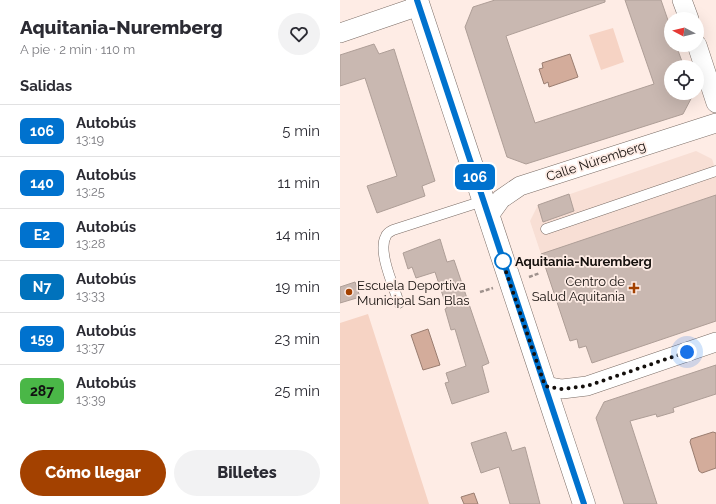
<!DOCTYPE html>
<html lang="es">
<head>
<meta charset="utf-8">
<style>
	body { margin:0; font-family:Raleway,sans-serif; background:#f2f2f3; color:#2b2b33; height:100vh; display:flex; flex-direction:column; font-size:15px; white-space:nowrap }
	* { box-sizing:border-box; margin:0 }
	p { font-size:13px; color:#7c7c81 }
	.icon { flex:none; width:22px; height:22px; fill:none; stroke:currentColor; stroke-width:2; stroke-linecap:round; stroke-linejoin:round }
	.map { position:relative; flex:1; overflow:hidden }
	.side { display:flex; flex-direction:column; background:#fff; width:340px }
	.side>* { flex:none }
	.badge { padding:0 8px; border-radius:6px; font-size:14px; line-height:26px }
	.needle { width:26px; rotate:277deg }
	.fabs { position:absolute; left:324px; top:12px; display:grid; gap:8px }
	.fabs a { display:grid; place-items:center; width:40px; height:40px; border-radius:50%; background:#fff; box-shadow:0 4px 16px #0002; font-size:20px }
	.you { position:absolute; width:20px; height:20px; margin:-10px; border:3px solid #fff; border-radius:50%; background:#1a73e8; box-shadow:0 0 0 6px #1a73e833 }
	.map>.badge { position:absolute; translate:-50% -50%; box-shadow:0 0 0 2px #fff }
	h2 { padding:0 20px; font-size:15px; line-height:36px }
	.round { display:grid; place-items:center; flex:none; width:42px; height:42px; border-radius:21px; background:#f2f2f3 }
	.summary { display:flex; align-items:center; justify-content:space-between; height:68px; padding:0 20px }
	h1 { font-size:19px; font-weight:800; line-height:30px }
	.action { display:flex; gap:8px; margin-top:auto; padding:8px 20px }
	.action a { flex:1; height:46px; border-radius:24px; background:#a34100; color:#fff; font-size:16px; font-weight:800; line-height:46px; text-align:center }
	.action a+a { background:#f2f2f3; color:#2b2b33 }
	ul { padding:0; list-style:none }
	li { display:flex; align-items:center; gap:12px; height:52px; padding:0 20px; border-top:1px solid #e1e1e2 }
	li div { flex:1 }
	li b { display:block; font-size:15px }
	li em { font-style:normal }
	li .badge { min-width:44px; font-weight:700; text-align:center }
	main { display:flex; flex:1; min-height:0 }
	.map>svg:first-child { display:block }
	.built { fill:#f8dfd5 }
	.green { fill:#f6d3c4 }
	.water { fill:#d3ac9b; stroke:#9a7d70 }
	.building { fill:#c9b8b1; stroke:#ae9e97 }
	.lines { fill:none; stroke-linecap:round; stroke-linejoin:round }
	.lane-casing { stroke:#7a6c65; stroke-width:11 }
	.street-casing { stroke:#7a6c65; stroke-width:20 }
	.secondary-casing { stroke:#7a6c65; stroke-width:23 }
	.path { stroke:#9f928d; stroke-width:2.5; stroke-dasharray:4 2; stroke-linecap:butt }
	.lane { stroke:#fff; stroke-width:10 }
	.street { stroke:#fff; stroke-width:19 }
	.secondary { stroke:#fff; stroke-width:22 }
	.line-casing { stroke:#fff; stroke-width:9 }
	.line { stroke:#0072ce; stroke-width:6 }
	.walk { stroke:#140f0c; stroke-width:4; stroke-dasharray:0 7.2 }
	.stop-dot { fill:#fff; stroke:#0072ce; stroke-width:2 }
	.poi-dot { fill:#a34100; stroke:#feece5; stroke-width:1.5 }
	.labels { text-anchor:middle; dominant-baseline:central; stroke-width:3.5; stroke-linejoin:round; paint-order:stroke }
	.street-label { font-size:13px; fill:#140f0c; stroke:#feece5 }
	.stop-label { font-size:13px; font-weight:bold; fill:#140f0c; stroke:#feece5; text-anchor:start }
	.poi-label { font-size:13px; fill:#140f0c; stroke:#feece5; text-anchor:end }
</style>
</head>
<body>
<main>
<section class="side">
<div class="summary"><div><h1>Aquitania-Nuremberg</h1><p>A pie · 2 min · 110 m</p></div><a class="round"><svg class="icon" aria-label="heart" viewBox="0 0 24 24"><path d="M12 20l-8-8c-3-5 5-10 8-4 3-6 11-1 8 4z"/></svg></a></div>
<h2>Salidas</h2>
<ul>
<li><span class="badge" style="background:#0072ce;color:#fff">106</span><div><b>Autobús</b><p>13:19</p></div><em>5 min</em></li>
<li><span class="badge" style="background:#0072ce;color:#fff">140</span><div><b>Autobús</b><p>13:25</p></div><em>11 min</em></li>
<li><span class="badge" style="background:#0072ce;color:#fff">E2</span><div><b>Autobús</b><p>13:28</p></div><em>14 min</em></li>
<li><span class="badge" style="background:#0072bc;color:#fff">N7</span><div><b>Autobús</b><p>13:33</p></div><em>19 min</em></li>
<li><span class="badge" style="background:#0072ce;color:#fff">159</span><div><b>Autobús</b><p>13:37</p></div><em>23 min</em></li>
<li><span class="badge" style="background:#4ab747;color:#111">287</span><div><b>Autobús</b><p>13:39</p></div><em>25 min</em></li>
</ul>
<div class="action"><a>Cómo llegar</a><a>Billetes</a></div>
</section>
<div class="map">
<svg width="376" height="504" viewBox="0 0 376 504">
	<rect width="100%" height="100%" fill="#feece5"/>
	<path class="built" d="M356,151l16,8 4,12v150l-124,42 -6,-17 -7,2 -2,-9 -7,2 -40,-120 8,-16z"/>
	<path class="green" d="M273,28l11,34 -23,8 -12,-35z
		M28,314l61,190h-89v-181z"/>
	<path class="water" d="M230,54l8,23 -29,10 -1,-5 -4,2 -5,-15 4,-1 -1,-5z
		M88,329l12,36 -17,5 -12,-35z
		M373,432l3,1v35l-14,5 -3,-2 -9,-29 1,-3z
		M134,493l4,11h-14l-3,-7z"/>
	<path class="building" d="M155,0h110v2l-99,34 29,87 119,-39 -29,-84h36l10,29v16h5l8,22h-13v26h23l-11,21 -157,50 -19,-7 -42,-130 8,-20z
		M34,44l5,10 15,-5 41,132 -13,5 3,10 -48,17 -10,-27 30,-10 -32,-98 -25,8v-31z
		M229,194l5,17 -31,11 -5,-17z
		M376,195v126l-124,42 -6,-17 -7,2 -2,-9 -7,2 -29,-87z
		M100,239l7,23 7,-2 35,103 -7,3 7,26 -37,12 -7,-21 4,-1 -3,-9 20,-7 -11,-37 -4,1 -6,-21 2,-1 -12,-36 -19,6 -4,-11 -4,2 -5,-16z
		M15,282l5,15 -20,6v-16z
		M376,365v29l-43,14 1,4 -17,5 -1,-3 -26,7 27,83h-33l-28,-86 8,-16z
		M166,432l6,19 13,-4 15,57h-30l-11,-37 -18,6 -10,-30z"/>
	<g class="lines">
		<g class="lane-casing">
			<path id="lane" d="M206,229l170,-58
				M59,303c-5,-16 -22,-52 -13,-67 1,-3 5,-5 7,-6l90,-29"/>
		</g>
		<g class="street-casing">
			<path id="street" d="M342,0l7,19
				M0,33l79,-27
				M357,45l19,58
				M148,217l13,-18 19,-13 196,-63
				M205,386l17,3 25,-3 129,-44"/>
		</g>
		<g class="secondary-casing">
			<path id="secondary" d="M77,0l167,504"/>
		</g>
		<path class="path" d="M189,277l11,-4
			M140,292l13,-4"/>
		<use href="#lane" class="lane"/>
		<use href="#street" class="street"/>
		<use href="#secondary" class="secondary"/>
	</g>
	<g class="lines">
		<g class="line-casing">
			<path id="line" d="M77,0l167,504"/>
		</g>
		<use href="#line" class="line"/>
		<path class="walk" d="M163,261l-1,-1 43,126 17,3 25,-3 100,-34"/>
	</g>
	<circle class="stop-dot" cx="163" cy="261" r="8"/>
	<g class="poi-dot">
		<path d="M292 282h4v4h4v4h-4v4h-4v-4h-4v-4h4z"/>
		<circle cx="9" cy="292" r="4"/>
	</g>
	<g class="labels">
		<g class="street-label">
			<text transform="translate(256 161) rotate(-18)">Calle Núremberg</text>
		</g>
		<g class="stop-label">
			<text x="175" y="261">Aquitania-Nuremberg</text>
		</g>
		<g class="poi-label">
			<text x="285" y="281">Centro de<tspan x="285" dy="15">Salud Aquitania</tspan></text>
			<text x="17" y="285" text-anchor="start">Escuela Deportiva<tspan x="17" dy="15">Municipal San Blas</tspan></text>
		</g>
	</g>
</svg>
<div class="fabs">
<a><svg class="needle" viewBox="-14 -14 28 28"><path d="M0-13l5 13h-10z" fill="#e53935"/><path d="M0 13l5-13h-10z" fill="#7c7c81"/></svg></a>
<a><svg class="icon" aria-label="locate" viewBox="0 0 24 24"><circle cx="12" cy="12" r="6"/><path d="M12 2v4M12 18v4M2 12h4M18 12h4"/></svg></a>
</div>
<div class="you" style="left:347px;top:352px"></div>
<b class="badge" style="left:135px;top:177px;background:#0072ce;color:#fff">106</b>
</div>
</main>
</body>
</html>
